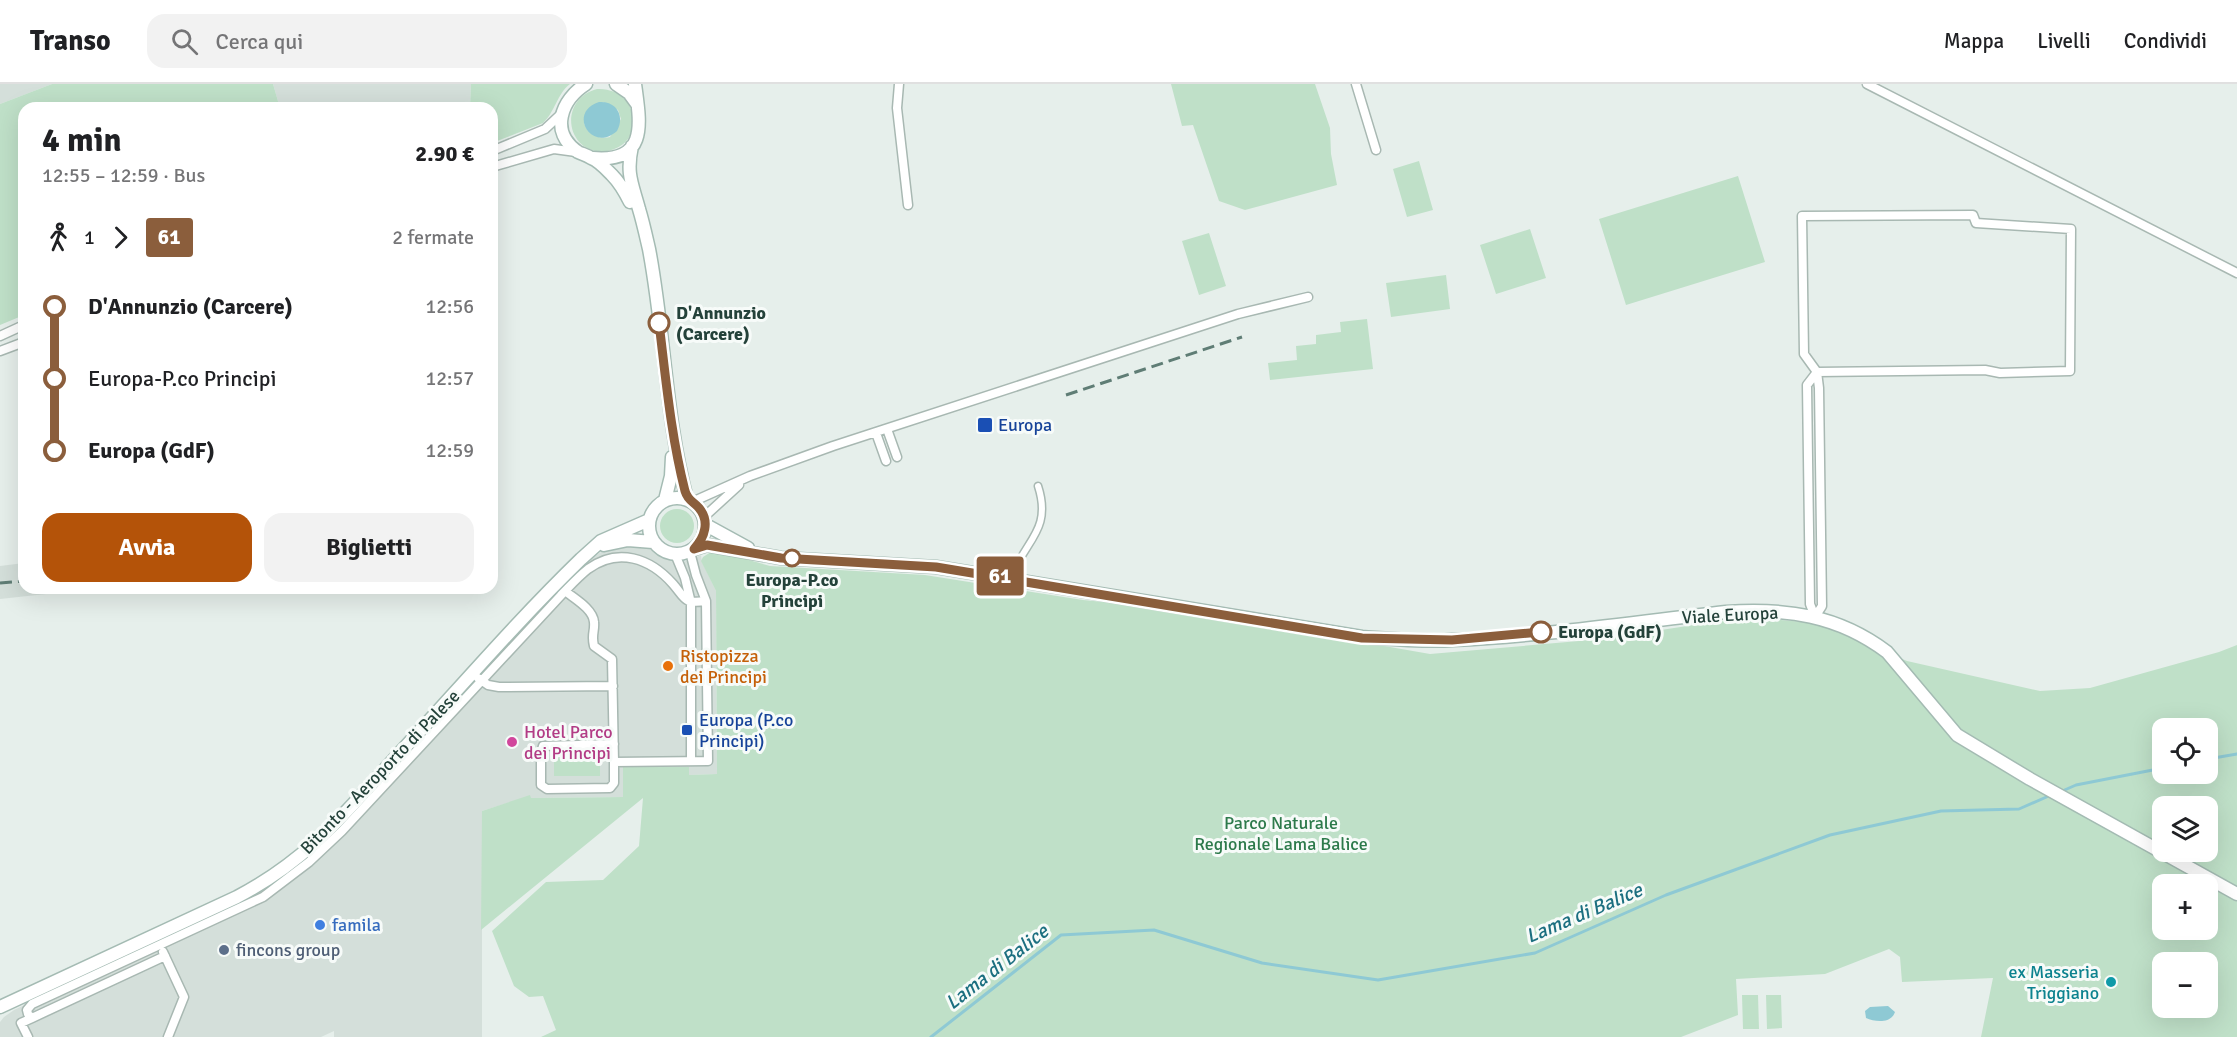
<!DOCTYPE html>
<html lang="it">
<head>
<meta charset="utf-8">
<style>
	body { margin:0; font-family:Signika,sans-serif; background:#f2f2f2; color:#202124; height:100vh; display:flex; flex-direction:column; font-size:22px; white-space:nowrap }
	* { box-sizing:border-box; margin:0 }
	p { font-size:20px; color:#757577 }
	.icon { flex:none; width:33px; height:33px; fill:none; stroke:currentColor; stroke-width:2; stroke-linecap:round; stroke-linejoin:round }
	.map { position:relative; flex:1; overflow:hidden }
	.details { position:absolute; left:18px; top:18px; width:480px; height:492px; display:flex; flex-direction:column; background:#fff; border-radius:18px; box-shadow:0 6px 24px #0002 }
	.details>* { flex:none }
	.badge { padding:0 12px; border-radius:4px; font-size:21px; line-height:39px }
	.controls { position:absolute; left:2152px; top:634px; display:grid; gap:12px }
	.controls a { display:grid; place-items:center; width:66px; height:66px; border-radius:12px; background:#fff; box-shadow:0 6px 24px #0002; font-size:30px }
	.map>.badge { position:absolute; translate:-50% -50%; box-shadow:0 0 0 3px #fff }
	.legs { display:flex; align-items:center; gap:9px; height:66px; padding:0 24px; font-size:20px }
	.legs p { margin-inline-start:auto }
	.summary { display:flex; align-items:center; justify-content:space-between; height:102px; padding:0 24px }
	h1 { font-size:33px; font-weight:700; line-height:45px }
	.cta { display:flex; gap:12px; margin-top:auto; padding:12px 24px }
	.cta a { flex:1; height:69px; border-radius:18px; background:#b45309; color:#fff; font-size:24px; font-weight:700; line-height:69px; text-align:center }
	.cta a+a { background:#f2f2f2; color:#202124 }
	ul { padding:0 24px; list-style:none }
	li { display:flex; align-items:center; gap:21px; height:72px; font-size:22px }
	li i { display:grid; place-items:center; width:9px; height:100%; margin:0 8px; background:currentColor }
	li i::after { content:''; width:15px; height:15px; margin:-8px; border:4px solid; border-radius:50%; background:#fff }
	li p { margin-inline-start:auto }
	li:first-child i { background:linear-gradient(#0000 50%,currentColor 0) }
	li:last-child i { background:linear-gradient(currentColor 50%,#0000 0) }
	header { display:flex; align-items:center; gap:36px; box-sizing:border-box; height:84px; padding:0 30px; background:#fff; border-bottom:2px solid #e0e0e0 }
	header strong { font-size:28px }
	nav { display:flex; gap:33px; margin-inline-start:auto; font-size:21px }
	.search { width:420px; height:54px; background:#f2f2f2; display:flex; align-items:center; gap:15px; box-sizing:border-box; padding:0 21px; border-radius:18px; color:#757577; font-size:22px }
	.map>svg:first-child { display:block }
	.built { fill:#d4dfda }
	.green { fill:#bfe0c8; fill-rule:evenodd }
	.water { fill:#8ec9d4 }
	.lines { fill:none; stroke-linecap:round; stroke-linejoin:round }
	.stream { stroke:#8ec9d4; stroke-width:3 }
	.pedestrian-casing { stroke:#a8b8b2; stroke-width:9 }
	.minor-casing { stroke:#a8b8b2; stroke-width:11 }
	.secondary-casing { stroke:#a4bbb3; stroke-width:15 }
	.pedestrian { stroke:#fff; stroke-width:6 }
	.minor { stroke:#fff; stroke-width:8 }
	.secondary { stroke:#fff; stroke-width:12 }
	.rail { stroke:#5f7d75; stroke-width:3; stroke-dasharray:12 6; stroke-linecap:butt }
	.line-1-casing { stroke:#fff; stroke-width:14 }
	.line-1 { stroke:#8b5e3c; stroke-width:9 }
	.stop-1-dot { fill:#fff; stroke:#8b5e3c; stroke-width:3 }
	.transit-dot { fill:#1a4fb4; stroke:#f7fbf9; stroke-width:2 }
	.food-dot { fill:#e8710a; stroke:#f7fbf9; stroke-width:2 }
	.hotel-dot { fill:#d1479c; stroke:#f7fbf9; stroke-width:2 }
	.shop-dot { fill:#3f7fe0; stroke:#f7fbf9; stroke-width:2 }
	.service-dot { fill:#5c6f8a; stroke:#f7fbf9; stroke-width:2 }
	.culture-dot { fill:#0f9aa8; stroke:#f7fbf9; stroke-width:2 }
	.labels { text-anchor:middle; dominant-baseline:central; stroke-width:6; stroke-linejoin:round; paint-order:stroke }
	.stop-label { font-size:18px; font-weight:bold; fill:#24423a; stroke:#f7fbf9; text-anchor:start }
	.transit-label { font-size:18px; fill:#164399; stroke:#f7fbf9; text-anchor:start }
	.street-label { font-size:18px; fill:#24423a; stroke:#f7fbf9 }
	.food-label { font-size:18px; fill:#c56008; stroke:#f7fbf9; text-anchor:start }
	.hotel-label { font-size:18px; fill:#b23c85; stroke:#f7fbf9; text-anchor:start }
	.park-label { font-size:18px; fill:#2d7a4b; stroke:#f7fbf9 }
	.shop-label { font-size:18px; fill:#366cbe; stroke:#f7fbf9; text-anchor:start }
	.service-label { font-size:18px; fill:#4e5e75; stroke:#f7fbf9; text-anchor:start }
	.culture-label { font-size:18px; fill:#0d838f; stroke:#f7fbf9; text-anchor:end }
	.water-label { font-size:20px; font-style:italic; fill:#1c6f80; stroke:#f7fbf9 }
</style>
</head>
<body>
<header>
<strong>Transo</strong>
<div class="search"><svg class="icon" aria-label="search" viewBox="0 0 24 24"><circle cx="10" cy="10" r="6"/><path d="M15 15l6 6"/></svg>Cerca qui</div>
<nav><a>Mappa</a><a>Livelli</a><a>Condividi</a></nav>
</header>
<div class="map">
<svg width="2237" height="953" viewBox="0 0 2237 953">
	<rect width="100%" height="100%" fill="#e6efeb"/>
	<path class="built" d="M0,0h52l-52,20z
		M273,0h198l-1,24h-190z
		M644,460l13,9 19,9 11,-1 14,-6 1,7 14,29 1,183 -28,1v-8l-66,1v29l-93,1v-2l-48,15v226h-148v-6l-13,6h-321v-15l4,-5 10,-7 218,-103 63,-38 32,-27 256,-278 24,-16z
		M24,479v25h77l-101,11v-33z"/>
	<path class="green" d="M52,0h221l7,24h-256v207l-24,10v-221z
		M471,0h99c-13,10 -15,28 -27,39l-51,20v-35h-22z
		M1171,0h144l15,44 1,26 6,31 -92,25 -26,-9 -26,-76 -11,1z
		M597,5c43,-2 50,56 10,62 -40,6 -51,-51 -10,-62zM603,18l15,8 3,9 -11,18c-11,3 -23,-3 -26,-14z
		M1419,77l14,49 -26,7 -14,-48z
		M1738,92l27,86 -139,43 -27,-86z
		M1530,145l16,49 -50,16 -16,-49z
		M1209,149l17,53 -27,9 -17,-54z
		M1446,191l4,34 -59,8 -5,-34z
		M1367,235l6,50 -103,11 -2,-17 29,-3 -1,-14 20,-2v-9l25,-3 -1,-10z
		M660 442a17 17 0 1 1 34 0a17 17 0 1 1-34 0Z
		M714,466l56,16 155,9 158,25 83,8 264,46 172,-15 144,-22 69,6 92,38 133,30 50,-3 129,-36 18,-7v392h-256l12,-59 -91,4 -2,-25 -11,-8 -64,25 -89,5 2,36 -57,22h-1140l15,-7 -13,-34 -14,1 -15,-11 -22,-55 54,-49 57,-2 36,-34 4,-48 -162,132 1,-119 48,-16 1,3 92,-1v-30h66v8l28,-1 -1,-183 -15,-30 2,-4zM2163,645h45v45h-45zM2163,723h45v45h-45zM2163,801h45v45h-45zM2163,879h45v45h-45z
		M554,673h46v19h-46z
		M1742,911h16l1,34h-16z
		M1766,911h15l1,33 -15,1z"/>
	<path class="water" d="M599,18c18,-1 26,14 18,29 -26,23 -50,-19 -18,-29z
		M1888,922l7,6c-4,12 -20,10 -29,6l-1,-7 5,-4z"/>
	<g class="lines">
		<path class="stream" d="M2208,675l29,-5
			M2060,708l16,-7 87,-17
			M931,953l130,-102 93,-5 108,33 116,17 157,-27 131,-58 164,-60 111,-24 78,-2 32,-14"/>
		<g class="pedestrian-casing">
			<path id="pedestrian" d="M1012,494c10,-36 41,-46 26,-92"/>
		</g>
		<g class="minor-casing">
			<path id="minor" d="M899,0l-2,24 11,97
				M1356,0l20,66
				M1867,0l370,189
				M492,67l53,-22 16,-15
				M492,83l62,-18 22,3
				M0,252l24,-11
				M0,267l24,-9
				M887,345l10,28
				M876,349l10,28
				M692,418l58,-26 83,-30 405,-132 70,-17
				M704,433l35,-32
				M675,470l10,24 6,25v158
				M561,511c9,-9 17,-18 27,-26 30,-22 62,-11 85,15 13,15 10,20 33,17
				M1815,533l7,-11 -3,-218 -2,-16 -13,-18 -2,-138 171,-1 3,8 95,6 -1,142 -70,2 -15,-3 -168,2
				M1815,533l-5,-13 -3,-219 10,-13
				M478,594l10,7 11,2 114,-1
				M614,660l-71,2 -2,7v32l6,4 63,-1 4,-5v-21
				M163,868l21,45 -16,40
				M32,934l133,-62
				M28,953l-7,-14 11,-5 -4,-4 -1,-4 5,-6 231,-107 46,-35 33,-31 223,-240c10,8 28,18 29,31 1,10 -3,12 0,24l18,13 2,103 94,-1 -2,-160 -10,-26 -6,-23"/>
		</g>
		<g class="secondary-casing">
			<path id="secondary" d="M586,0c-25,16 -37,48 -8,68 4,2 9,3 13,6 8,3 15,11 21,17 8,8 13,17 18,27
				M616,0l13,9 8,11
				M632,62c-6,28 0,37 7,63 4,13 7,27 10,40 16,84 16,167 38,250
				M593,74c56,5 47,-36 42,-74
				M649 442a28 28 0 1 1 56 0a28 28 0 1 1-56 0Z
				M665,416l6,-24 1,-19
				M706,441l42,23
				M604,461l24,-5 25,2
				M694,465l13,-4 74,13 155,9 426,70c30,2 61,5 91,3 91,-4 182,-18 273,-28 60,-4 112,3 161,40l70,83 73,44 207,115
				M0,923l237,-110c71,-37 108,-84 160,-141 61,-66 120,-135 184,-197l20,-18 48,-21"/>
		</g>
		<use href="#pedestrian" class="pedestrian"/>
		<use href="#minor" class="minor"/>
		<use href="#secondary" class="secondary"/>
		<path class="rail" d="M1066,311l176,-58
			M0,499l24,-2"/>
	</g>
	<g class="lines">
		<g class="line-1-casing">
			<path id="line-1" d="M659,239c7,57 12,113 26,168 3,10 8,10 14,17 11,13 6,29 -5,41l13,-4 74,13 155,9 426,71 90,2 89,-8"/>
		</g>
		<use href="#line-1" class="line-1"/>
	</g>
	<g class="stop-1-dot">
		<circle cx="659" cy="239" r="10"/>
		<circle cx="792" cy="474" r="8"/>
		<circle cx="1541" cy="548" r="10"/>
	</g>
	<g class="transit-dot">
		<rect x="977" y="333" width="16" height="16" rx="3"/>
		<rect x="681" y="640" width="12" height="12" rx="3"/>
	</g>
	<circle class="food-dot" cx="668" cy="582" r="6"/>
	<circle class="hotel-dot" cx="512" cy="658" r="6"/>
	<circle class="shop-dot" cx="320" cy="841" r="6"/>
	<circle class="service-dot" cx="224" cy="866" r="6"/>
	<circle class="culture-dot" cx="2111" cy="898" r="6"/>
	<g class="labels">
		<g class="stop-label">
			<text x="676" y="229">D'Annunzio<tspan x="676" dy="21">(Carcere)</tspan></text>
			<text x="792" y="496" text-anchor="middle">Europa-P.co<tspan x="792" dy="21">Principi</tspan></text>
			<text x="1558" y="548">Europa (GdF)</text>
		</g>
		<g class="transit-label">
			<text x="998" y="341">Europa</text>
			<text x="699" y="636">Europa (P.co<tspan x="699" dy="21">Principi)</tspan></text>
		</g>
		<g class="street-label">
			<text transform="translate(1730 531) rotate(-3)">Viale Europa</text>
			<text transform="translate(380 688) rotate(-46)">Bitonto - Aeroporto di Palese</text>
		</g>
		<g class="food-label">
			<text x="680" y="572">Ristopizza<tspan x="680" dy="21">dei Principi</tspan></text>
		</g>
		<g class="hotel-label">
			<text x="524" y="648">Hotel Parco<tspan x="524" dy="21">dei Principi</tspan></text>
		</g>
		<g class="park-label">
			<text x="1281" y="739">Parco Naturale<tspan x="1281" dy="21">Regionale Lama Balice</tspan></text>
		</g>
		<g class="shop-label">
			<text x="332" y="841">famila</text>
		</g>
		<g class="service-label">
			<text x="236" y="866">fincons group</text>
		</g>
		<g class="culture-label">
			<text x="2099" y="888">ex Masseria<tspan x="2099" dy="21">Triggiano</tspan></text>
		</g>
		<g class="water-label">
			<text transform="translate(1584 829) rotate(-23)">Lama di Balice</text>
			<text transform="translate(997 883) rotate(-38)">Lama di Balice</text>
		</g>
	</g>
</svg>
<div class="controls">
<a><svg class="icon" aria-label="locate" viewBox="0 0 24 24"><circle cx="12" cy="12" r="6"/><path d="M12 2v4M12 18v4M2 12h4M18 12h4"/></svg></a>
<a><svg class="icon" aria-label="layers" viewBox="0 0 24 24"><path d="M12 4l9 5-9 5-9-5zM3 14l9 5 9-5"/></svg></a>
<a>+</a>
<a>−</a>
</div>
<b class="badge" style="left:1000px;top:492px;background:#8b5e3c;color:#fff">61</b>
<section class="details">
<div class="summary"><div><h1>4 min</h1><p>12:55 – 12:59 · Bus</p></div><b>2.90 €</b></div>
<div class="legs"><svg class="icon" aria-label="walk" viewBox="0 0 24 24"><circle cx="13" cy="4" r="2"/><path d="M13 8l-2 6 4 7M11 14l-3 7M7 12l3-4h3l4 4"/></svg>1<svg class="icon" aria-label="forward" viewBox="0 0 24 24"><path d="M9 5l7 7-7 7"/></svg><b class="badge" style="background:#8b5e3c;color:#fff">61</b><p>2 fermate</p></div>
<ul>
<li><i style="color:#8b5e3c"></i><b>D'Annunzio (Carcere)</b><p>12:56</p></li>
<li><i style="color:#8b5e3c"></i><span>Europa-P.co Principi</span><p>12:57</p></li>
<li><i style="color:#8b5e3c"></i><b>Europa (GdF)</b><p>12:59</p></li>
</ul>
<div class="cta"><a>Avvia</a><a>Biglietti</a></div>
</section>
</div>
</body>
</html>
